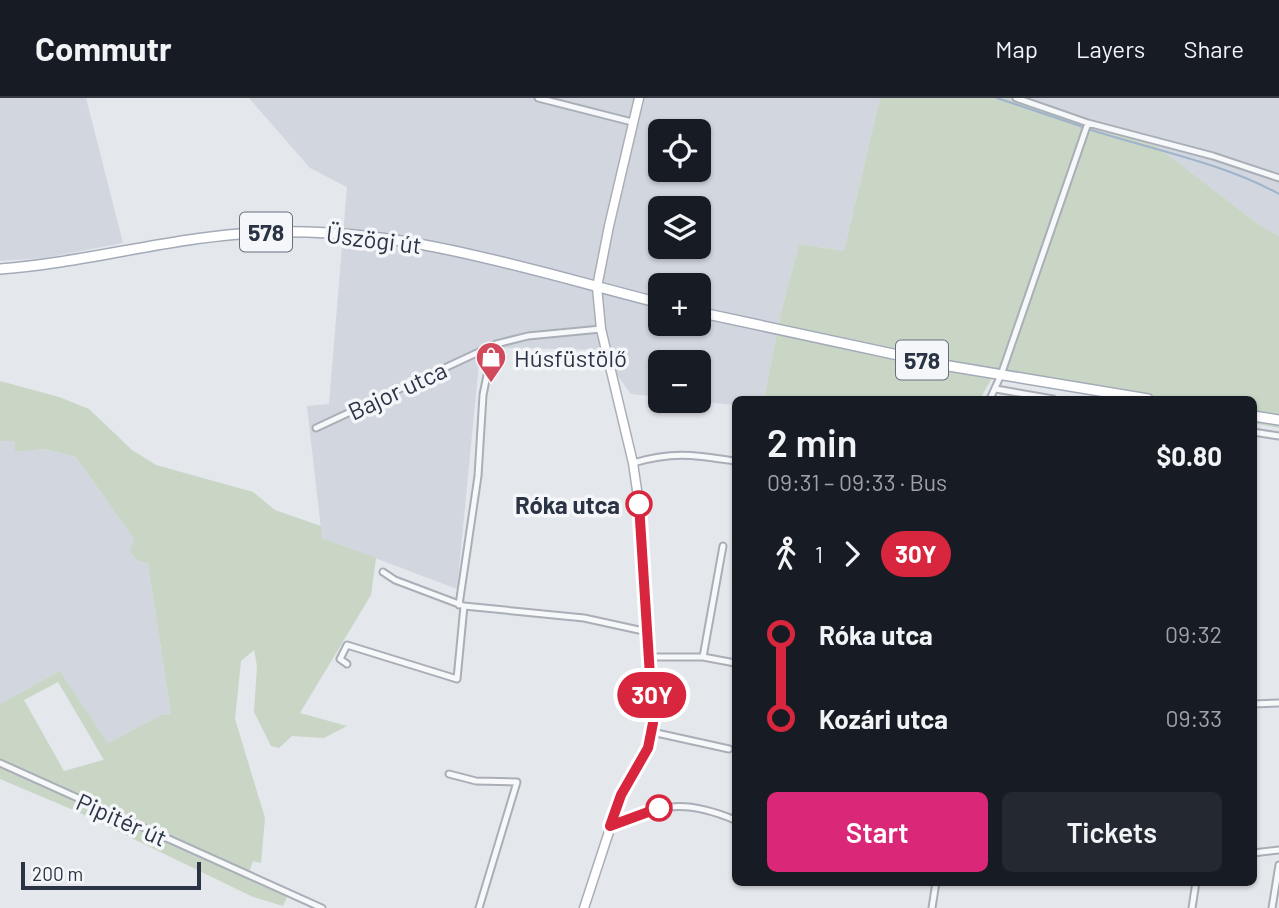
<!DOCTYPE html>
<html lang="en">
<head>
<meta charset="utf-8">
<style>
	body { margin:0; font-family:Barlow,sans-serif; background:#242831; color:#f1f3f6; height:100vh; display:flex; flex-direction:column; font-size:26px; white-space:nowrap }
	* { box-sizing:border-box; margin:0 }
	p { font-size:23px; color:#9ea1a6 }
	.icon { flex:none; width:38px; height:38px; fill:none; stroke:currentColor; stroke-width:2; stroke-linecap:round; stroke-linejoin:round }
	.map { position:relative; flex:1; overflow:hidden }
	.side { position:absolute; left:732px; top:298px; width:525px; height:490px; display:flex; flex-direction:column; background:#171b24; border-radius:10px; box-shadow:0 2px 5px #0004 }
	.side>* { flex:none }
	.badge { padding:0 14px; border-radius:23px; font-size:24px; line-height:46px }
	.buttons { position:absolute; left:648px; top:21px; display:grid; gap:14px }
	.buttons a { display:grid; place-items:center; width:63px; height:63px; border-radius:10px; background:#171b24; box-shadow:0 2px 5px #0004; font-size:35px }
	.scale { position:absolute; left:21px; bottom:18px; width:180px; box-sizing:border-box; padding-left:7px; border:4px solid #2b3445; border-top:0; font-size:19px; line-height:24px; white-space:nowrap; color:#2b3445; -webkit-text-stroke:5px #f4f6f9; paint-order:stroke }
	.map>.badge { position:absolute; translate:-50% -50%; box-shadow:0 0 0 4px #fff }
	.legs { display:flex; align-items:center; gap:10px; height:77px; padding:0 35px; font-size:23px }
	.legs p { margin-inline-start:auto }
	.head { display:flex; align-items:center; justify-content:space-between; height:119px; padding:0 35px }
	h1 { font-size:38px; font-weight:600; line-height:52px }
	.cta { display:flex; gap:14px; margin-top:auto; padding:14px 35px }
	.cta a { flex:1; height:80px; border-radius:10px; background:#db2777; color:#fff; font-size:28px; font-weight:600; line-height:80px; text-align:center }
	.cta a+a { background:#242831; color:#f1f3f6 }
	ul { padding:0 35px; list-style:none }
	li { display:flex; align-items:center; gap:24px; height:84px; font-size:26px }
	li i { display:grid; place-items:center; width:10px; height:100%; margin:0 9px; background:currentColor }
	li i::after { content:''; width:18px; height:18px; margin:-9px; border:5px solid; border-radius:50%; background:#171b24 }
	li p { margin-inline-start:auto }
	li:first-child i { background:linear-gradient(#0000 50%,currentColor 0) }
	li:last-child i { background:linear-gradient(currentColor 50%,#0000 0) }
	header { display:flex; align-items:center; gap:42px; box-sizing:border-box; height:98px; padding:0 35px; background:#171b24; border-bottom:2px solid #363941 }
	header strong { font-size:33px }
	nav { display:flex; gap:38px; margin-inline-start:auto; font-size:24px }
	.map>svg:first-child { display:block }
	.built { fill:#d2d6de; fill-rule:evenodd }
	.green { fill:#c9d6c5; fill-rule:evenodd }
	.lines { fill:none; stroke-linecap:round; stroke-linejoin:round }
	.stream { stroke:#9fb4cc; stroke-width:2 }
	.street-casing { stroke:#a9aeb7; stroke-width:9 }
	.secondary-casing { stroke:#a9aeb7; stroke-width:11 }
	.primary-casing { stroke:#a3abb8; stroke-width:12 }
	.street { stroke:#f7f8fa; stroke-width:5 }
	.secondary { stroke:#fff; stroke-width:8 }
	.primary { stroke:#fff; stroke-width:9 }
	.line-1-casing { stroke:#fff; stroke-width:16 }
	.line-1 { stroke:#d7263d; stroke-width:10 }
	.stop-1-dot { fill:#fff; stroke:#d7263d; stroke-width:3.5 }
	.labels { text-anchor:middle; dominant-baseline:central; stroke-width:7; stroke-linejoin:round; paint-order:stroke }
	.shield { fill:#f4f6f9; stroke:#676e7b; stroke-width:2 }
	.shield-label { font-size:23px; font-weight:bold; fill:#2b3445 }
	.street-label { font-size:24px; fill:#2b3445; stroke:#f4f6f9 }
	.poi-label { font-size:24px; fill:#2b3445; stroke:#f4f6f9; text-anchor:start }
	.stop-label { font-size:24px; font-weight:bold; fill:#2b3445; stroke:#f4f6f9; text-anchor:end }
</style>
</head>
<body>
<header>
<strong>Commutr</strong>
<nav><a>Map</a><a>Layers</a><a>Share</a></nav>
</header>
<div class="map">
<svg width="1279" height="810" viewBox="0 0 1279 810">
	<rect width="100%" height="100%" fill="#e4e7ec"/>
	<path class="built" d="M0,0h86l37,145 -78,15 -45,3z
		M249,0h631l-36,153 -45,-7 -18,69 -17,86h-29v6l-41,-4h4v-39h-38v35l-29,-3 -32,-44 -96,-2 -24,15 -22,226 -135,-51 -15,-132 22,-2 18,-217 -37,-19zM660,33h38v39h-38zM660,110h38v39h-38zM660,187h38v39h-38z
		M1006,0h273v138l-18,-10 -106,-81z
		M0,343h14l1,11 29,-3 32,8 58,82 14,23 23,154 -10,-1 -53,28 -48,-72 -60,33z"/>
	<path class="green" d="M880,0h126l149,47 106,81 18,10v192l-26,-5v-24h-140l-121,-21 -12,21h-216l17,-86 18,-69 45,7z
		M0,283l59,16 30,12 43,41 24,15 97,27 22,18 46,16 1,12 54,20 -5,37 -71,118 47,13 -23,12 -32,-2 -13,12 -8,-2 -17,-34 3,-46 -3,-16 -13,11 -6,58 30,99 -4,45 -8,-2 -4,12 41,17 -7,16 -30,-9 -175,-85 -78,-33v-75l60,-33 48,72 53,-28h10l-23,-152 -11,-3 -7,-9 4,-12 -58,-82 -32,-8 -29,3 -1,-11h-14zM58,584l46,78h-1l-39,11 -40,-71z"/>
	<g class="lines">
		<path class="stream" d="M997,0l86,29
			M1088,31c62,20 135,34 191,65"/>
		<g class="street-casing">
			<path id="street" d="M538,0l94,24
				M1016,0l72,25 125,33 66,22
				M996,291l57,10
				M990,301l11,-24 87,-252
				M316,330l180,-84 32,-8 73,-7
				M1253,334l26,4
				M633,365c40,-12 62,-8 102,-2
				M459,507l19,-129 5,-81 5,-25 6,-13 2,-13
				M464,508l120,12 64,14
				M649,559h54l32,6
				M703,559l20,-111
				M347,566l-7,-5 7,-14 110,34 7,-73 -69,-26 -12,-8
				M1253,606l26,-1
				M652,634l77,17
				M0,665l322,145
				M449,676l27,7 41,1 -38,126
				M610,728c52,-21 72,-28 125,-6
				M1253,755l26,-3
				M932,810l4,-26
				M1192,810l4,-26
				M1272,810l7,-43"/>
		</g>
		<g class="secondary-casing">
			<path id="secondary" d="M584,810l37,-113 27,-46 5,-26 -14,-219 -6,-41 -32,-134 -4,-42 12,-61 30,-128"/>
		</g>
		<g class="primary-casing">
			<path id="primary" d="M0,171c92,-7 181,-35 274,-37 132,-4 259,39 386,71
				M698,214l251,54 199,33
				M1253,318l26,4"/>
		</g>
		<use href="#street" class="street"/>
		<use href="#secondary" class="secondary"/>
		<use href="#primary" class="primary"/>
	</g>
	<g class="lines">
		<g class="line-1-casing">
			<path id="line-1" d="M639,406l14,219 -5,25 -27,47 -11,31 49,-18"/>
		</g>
		<use href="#line-1" class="line-1"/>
	</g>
	<defs>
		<g id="shop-pin" transform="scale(1.575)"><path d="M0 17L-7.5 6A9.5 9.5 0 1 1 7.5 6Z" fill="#d1495b" stroke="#f4f6f9"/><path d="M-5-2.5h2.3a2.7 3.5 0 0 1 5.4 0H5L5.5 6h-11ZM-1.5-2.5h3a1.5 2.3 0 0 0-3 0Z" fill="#fff"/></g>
	</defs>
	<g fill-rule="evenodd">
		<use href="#shop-pin" x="491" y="259"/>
	</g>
	<g class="stop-1-dot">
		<circle cx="639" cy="406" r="12"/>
		<circle cx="659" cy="710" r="12"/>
	</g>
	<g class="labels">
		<g class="shield">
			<rect x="240" y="114.5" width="52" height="39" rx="5"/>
			<rect x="896" y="242.5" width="52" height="39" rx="5"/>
		</g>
		<g class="shield-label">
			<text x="266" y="134">578</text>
			<text x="922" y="262">578</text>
		</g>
		<g class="street-label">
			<text transform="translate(374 141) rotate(7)">Üszögi út</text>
			<text transform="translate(397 292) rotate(-25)">Bajor utca</text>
			<text transform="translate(122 721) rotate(24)">Pipitér út</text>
		</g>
		<g class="poi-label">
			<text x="514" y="259">Húsfüstölő</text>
		</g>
		<g class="stop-label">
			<text x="620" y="406">Róka utca</text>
		</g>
	</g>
</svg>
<div class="buttons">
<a><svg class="icon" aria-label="locate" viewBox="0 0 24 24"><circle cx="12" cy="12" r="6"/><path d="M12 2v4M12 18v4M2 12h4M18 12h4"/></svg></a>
<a><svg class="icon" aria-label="layers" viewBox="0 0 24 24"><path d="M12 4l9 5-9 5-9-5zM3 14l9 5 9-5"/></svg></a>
<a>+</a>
<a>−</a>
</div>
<div class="scale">200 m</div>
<b class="badge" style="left:652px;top:597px;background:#d7263d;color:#fff">30Y</b>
<section class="side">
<div class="head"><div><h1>2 min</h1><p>09:31 – 09:33 · Bus</p></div><b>$0.80</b></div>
<div class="legs"><svg class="icon" aria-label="walk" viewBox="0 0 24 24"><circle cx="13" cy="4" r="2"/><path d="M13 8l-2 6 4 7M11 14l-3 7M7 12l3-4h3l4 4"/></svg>1<svg class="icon" aria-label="forward" viewBox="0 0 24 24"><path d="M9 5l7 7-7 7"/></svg><b class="badge" style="background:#d7263d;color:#fff">30Y</b></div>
<ul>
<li><i style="color:#d7263d"></i><b>Róka utca</b><p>09:32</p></li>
<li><i style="color:#d7263d"></i><b>Kozári utca</b><p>09:33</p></li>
</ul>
<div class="cta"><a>Start</a><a>Tickets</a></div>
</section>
</div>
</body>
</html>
